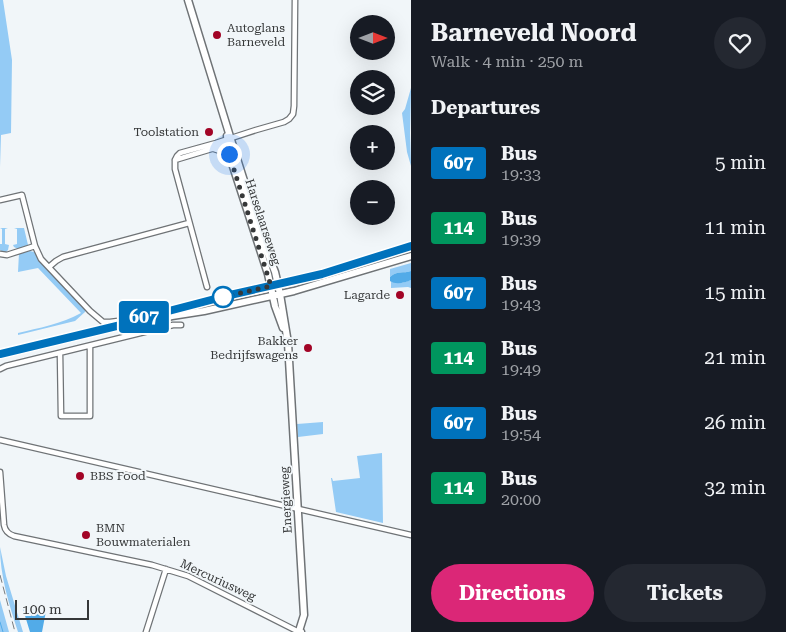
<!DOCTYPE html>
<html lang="en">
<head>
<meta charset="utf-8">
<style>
	body { margin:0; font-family:"Roboto Serif",serif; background:#242831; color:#f1f3f6; height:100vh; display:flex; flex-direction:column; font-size:19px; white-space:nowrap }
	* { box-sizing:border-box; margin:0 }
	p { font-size:16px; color:#9ea1a6 }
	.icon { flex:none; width:28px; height:28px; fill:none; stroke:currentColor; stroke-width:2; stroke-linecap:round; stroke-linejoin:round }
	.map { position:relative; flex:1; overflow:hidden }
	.side { display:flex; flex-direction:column; background:#171b24; width:375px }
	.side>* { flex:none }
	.badge { padding:0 10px; border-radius:4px; font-size:18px; line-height:32px }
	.needle { width:32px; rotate:90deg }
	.fabs { position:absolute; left:350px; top:15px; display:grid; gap:10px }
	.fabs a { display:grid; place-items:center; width:45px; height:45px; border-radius:50%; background:#171b24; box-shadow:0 5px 20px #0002; font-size:25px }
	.scale { position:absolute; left:15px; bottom:12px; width:74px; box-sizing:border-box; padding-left:5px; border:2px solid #363839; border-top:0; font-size:14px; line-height:18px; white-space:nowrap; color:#363839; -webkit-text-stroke:4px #f1f6f9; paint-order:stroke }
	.you { position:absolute; width:25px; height:25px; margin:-12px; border:4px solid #fff; border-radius:50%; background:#1a73e8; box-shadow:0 0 0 8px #1a73e833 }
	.map>.badge { position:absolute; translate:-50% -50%; box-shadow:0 0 0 2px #fff }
	h2 { padding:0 20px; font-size:19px; line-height:45px }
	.round { display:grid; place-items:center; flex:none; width:52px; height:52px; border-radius:26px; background:#242831 }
	.overview { display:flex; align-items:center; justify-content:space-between; height:85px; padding:0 20px }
	h1 { font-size:24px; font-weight:700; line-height:38px }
	.primary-button { display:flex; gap:10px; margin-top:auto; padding:10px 20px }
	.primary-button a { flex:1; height:58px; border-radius:30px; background:#db2777; color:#fff; font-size:20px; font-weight:700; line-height:58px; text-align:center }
	.primary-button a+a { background:#242831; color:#f1f3f6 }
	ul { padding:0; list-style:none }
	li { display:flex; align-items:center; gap:15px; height:65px; padding:0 20px }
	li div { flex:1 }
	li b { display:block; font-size:19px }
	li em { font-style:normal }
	li .badge { min-width:55px; font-weight:700; text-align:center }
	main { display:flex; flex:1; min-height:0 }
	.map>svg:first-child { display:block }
	.green { fill:#94cbf5 }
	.water { fill:#52abe8 }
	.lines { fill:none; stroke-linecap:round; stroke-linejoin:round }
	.stream { stroke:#52abe8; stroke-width:1 }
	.street-casing { stroke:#6f7376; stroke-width:7 }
	.secondary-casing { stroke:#6f7376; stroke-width:9 }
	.street { stroke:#fff; stroke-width:4.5 }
	.secondary { stroke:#fff; stroke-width:6 }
	.rail { stroke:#797c7e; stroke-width:1; stroke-dasharray:8 4; stroke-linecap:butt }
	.line-casing { stroke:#fff; stroke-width:11 }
	.line { stroke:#0072bc; stroke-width:8 }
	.walk { stroke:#363839; stroke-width:5; stroke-dasharray:0 9 }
	.poi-dot { fill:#a20426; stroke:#f1f6f9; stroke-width:2 }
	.stop-dot { fill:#fff; stroke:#0072bc; stroke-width:2.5 }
	.labels { text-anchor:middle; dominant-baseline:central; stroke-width:4; stroke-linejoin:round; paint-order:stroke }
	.poi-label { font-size:12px; fill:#363839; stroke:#f1f6f9; text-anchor:start }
	.street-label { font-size:12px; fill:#363839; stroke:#f1f6f9 }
</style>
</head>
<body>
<main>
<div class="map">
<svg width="411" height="632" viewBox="0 0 411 632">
	<rect width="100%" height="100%" fill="#f1f6f9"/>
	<path class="green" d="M0,0h3l9,60 -1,73 -10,2 -1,32z
		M411,88l-1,45 1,33 -4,-14 -5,-39 3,-4z
		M0,228h8l-3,1v15l4,1 -1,5 -2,2h-3l-3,-2v-6h2v-15z
		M14,228h10l4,17 -10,4 -4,-2 -1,-2 4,-1v-15z
		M30,251l4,1 8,11 44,46 -1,3 -10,9 -57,14v-2c20,-5 44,-9 63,-20l-43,-45 -20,4 1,-19z
		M411,263v8c-8,3 -13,-1 -21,6v-8z
		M411,280v8l-3,-1 -17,1v-6l11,1z
		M323,422v12l-25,3 -1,-13z
		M382,453l1,70 -47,-11 -5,-34h1l1,3 27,-3 -3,-22z
		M0,547l6,29 17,56h-5c-9,-28 -18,-56 -18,-85z
		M0,600l9,32h-9z"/>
	<path class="water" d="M411,271v9c-6,3 -16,5 -21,1v-4c8,-7 13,-3 21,-6z
		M22,606l24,5 -4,21h-12z"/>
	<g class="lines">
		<path class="stream" d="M0,622l3,10"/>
		<g class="street-casing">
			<path id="street" d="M214,149l15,5
				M175,160l2,-4 3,-3 36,-10 40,-13 28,-8 5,-3 4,-5 1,-8 1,-106
				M175,160v9l32,118
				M175,160l53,-16
				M0,200l22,-5 13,51 -28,9 -7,-1
				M35,246l6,13 49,52 13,11h7l24,-3
				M49,267l7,-6 7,-4 126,-34
				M60,353l1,63h29v-70
				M0,369l6,-3 167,-41h8
				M0,440l411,95
				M0,472l4,53c1,6 4,9 10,11l138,29 36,11 111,56
				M146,632l20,-63"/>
		</g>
		<g class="secondary-casing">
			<path id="secondary" d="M188,0l44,143 32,101 11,28 5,22 8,49 16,272 -5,16 2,1
				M227,136l2,18 39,120 7,32 8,22
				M128,326l44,-10 32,-5 90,-20 117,-35
				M0,354l125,-30 13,-5 92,-24 92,-21 89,-28"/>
		</g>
		<use href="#street" class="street"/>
		<use href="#secondary" class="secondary"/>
		<path class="rail" d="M0,575l15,57"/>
	</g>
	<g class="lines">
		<g class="line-casing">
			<path id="line" d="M0,354l125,-30 13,-5 92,-24 92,-21 89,-28"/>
		</g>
		<use href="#line" class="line"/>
		<path class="walk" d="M223,297l48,-11 -42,-132"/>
	</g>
	<g class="poi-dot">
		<circle cx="217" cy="35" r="5"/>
		<circle cx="209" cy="132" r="5"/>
		<circle cx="400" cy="295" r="5"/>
		<circle cx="308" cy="348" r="5"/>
		<circle cx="80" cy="476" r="5"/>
		<circle cx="86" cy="535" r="5"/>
	</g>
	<circle class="stop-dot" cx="223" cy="297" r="10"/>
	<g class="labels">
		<g class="poi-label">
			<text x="227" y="28">Autoglans<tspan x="227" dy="14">Barneveld</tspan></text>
			<text x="199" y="132" text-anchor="end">Toolstation</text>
			<text x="390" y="295" text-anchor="end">Lagarde</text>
			<text x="298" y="341" text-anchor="end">Bakker<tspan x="298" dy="14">Bedrijfswagens</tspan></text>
			<text x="90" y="476">BBS Food</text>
			<text x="96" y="528">BMN<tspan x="96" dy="14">Bouwmaterialen</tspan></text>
		</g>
		<g class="street-label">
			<text transform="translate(263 222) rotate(72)">Harselaarseweg</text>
			<text transform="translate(286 500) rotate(-93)">Energieweg</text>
			<text transform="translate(218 580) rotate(25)">Mercuriusweg</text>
		</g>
	</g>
</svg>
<div class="fabs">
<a><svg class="needle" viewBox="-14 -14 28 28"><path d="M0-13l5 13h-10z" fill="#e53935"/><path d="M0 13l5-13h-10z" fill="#9ea1a6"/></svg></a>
<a><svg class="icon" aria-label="layers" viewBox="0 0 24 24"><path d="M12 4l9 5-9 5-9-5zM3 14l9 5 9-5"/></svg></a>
<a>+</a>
<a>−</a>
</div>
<div class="scale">100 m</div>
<div class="you" style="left:229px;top:154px"></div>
<b class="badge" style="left:144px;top:317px;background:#0072bc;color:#fff">607</b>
</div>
<section class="side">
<div class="overview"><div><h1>Barneveld Noord</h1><p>Walk · 4 min · 250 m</p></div><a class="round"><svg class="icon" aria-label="heart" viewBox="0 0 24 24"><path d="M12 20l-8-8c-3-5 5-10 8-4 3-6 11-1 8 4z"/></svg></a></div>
<h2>Departures</h2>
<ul>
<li><span class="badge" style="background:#0072bc;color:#fff">607</span><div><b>Bus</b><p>19:33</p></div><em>5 min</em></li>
<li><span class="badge" style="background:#00965e;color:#fff">114</span><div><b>Bus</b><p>19:39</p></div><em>11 min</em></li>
<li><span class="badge" style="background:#0072bc;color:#fff">607</span><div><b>Bus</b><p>19:43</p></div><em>15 min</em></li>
<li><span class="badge" style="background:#00965e;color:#fff">114</span><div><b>Bus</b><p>19:49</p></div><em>21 min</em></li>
<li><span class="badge" style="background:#0072bc;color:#fff">607</span><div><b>Bus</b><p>19:54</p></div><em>26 min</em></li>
<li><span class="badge" style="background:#00965e;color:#fff">114</span><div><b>Bus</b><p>20:00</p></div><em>32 min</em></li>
</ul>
<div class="primary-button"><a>Directions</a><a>Tickets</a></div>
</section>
</main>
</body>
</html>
